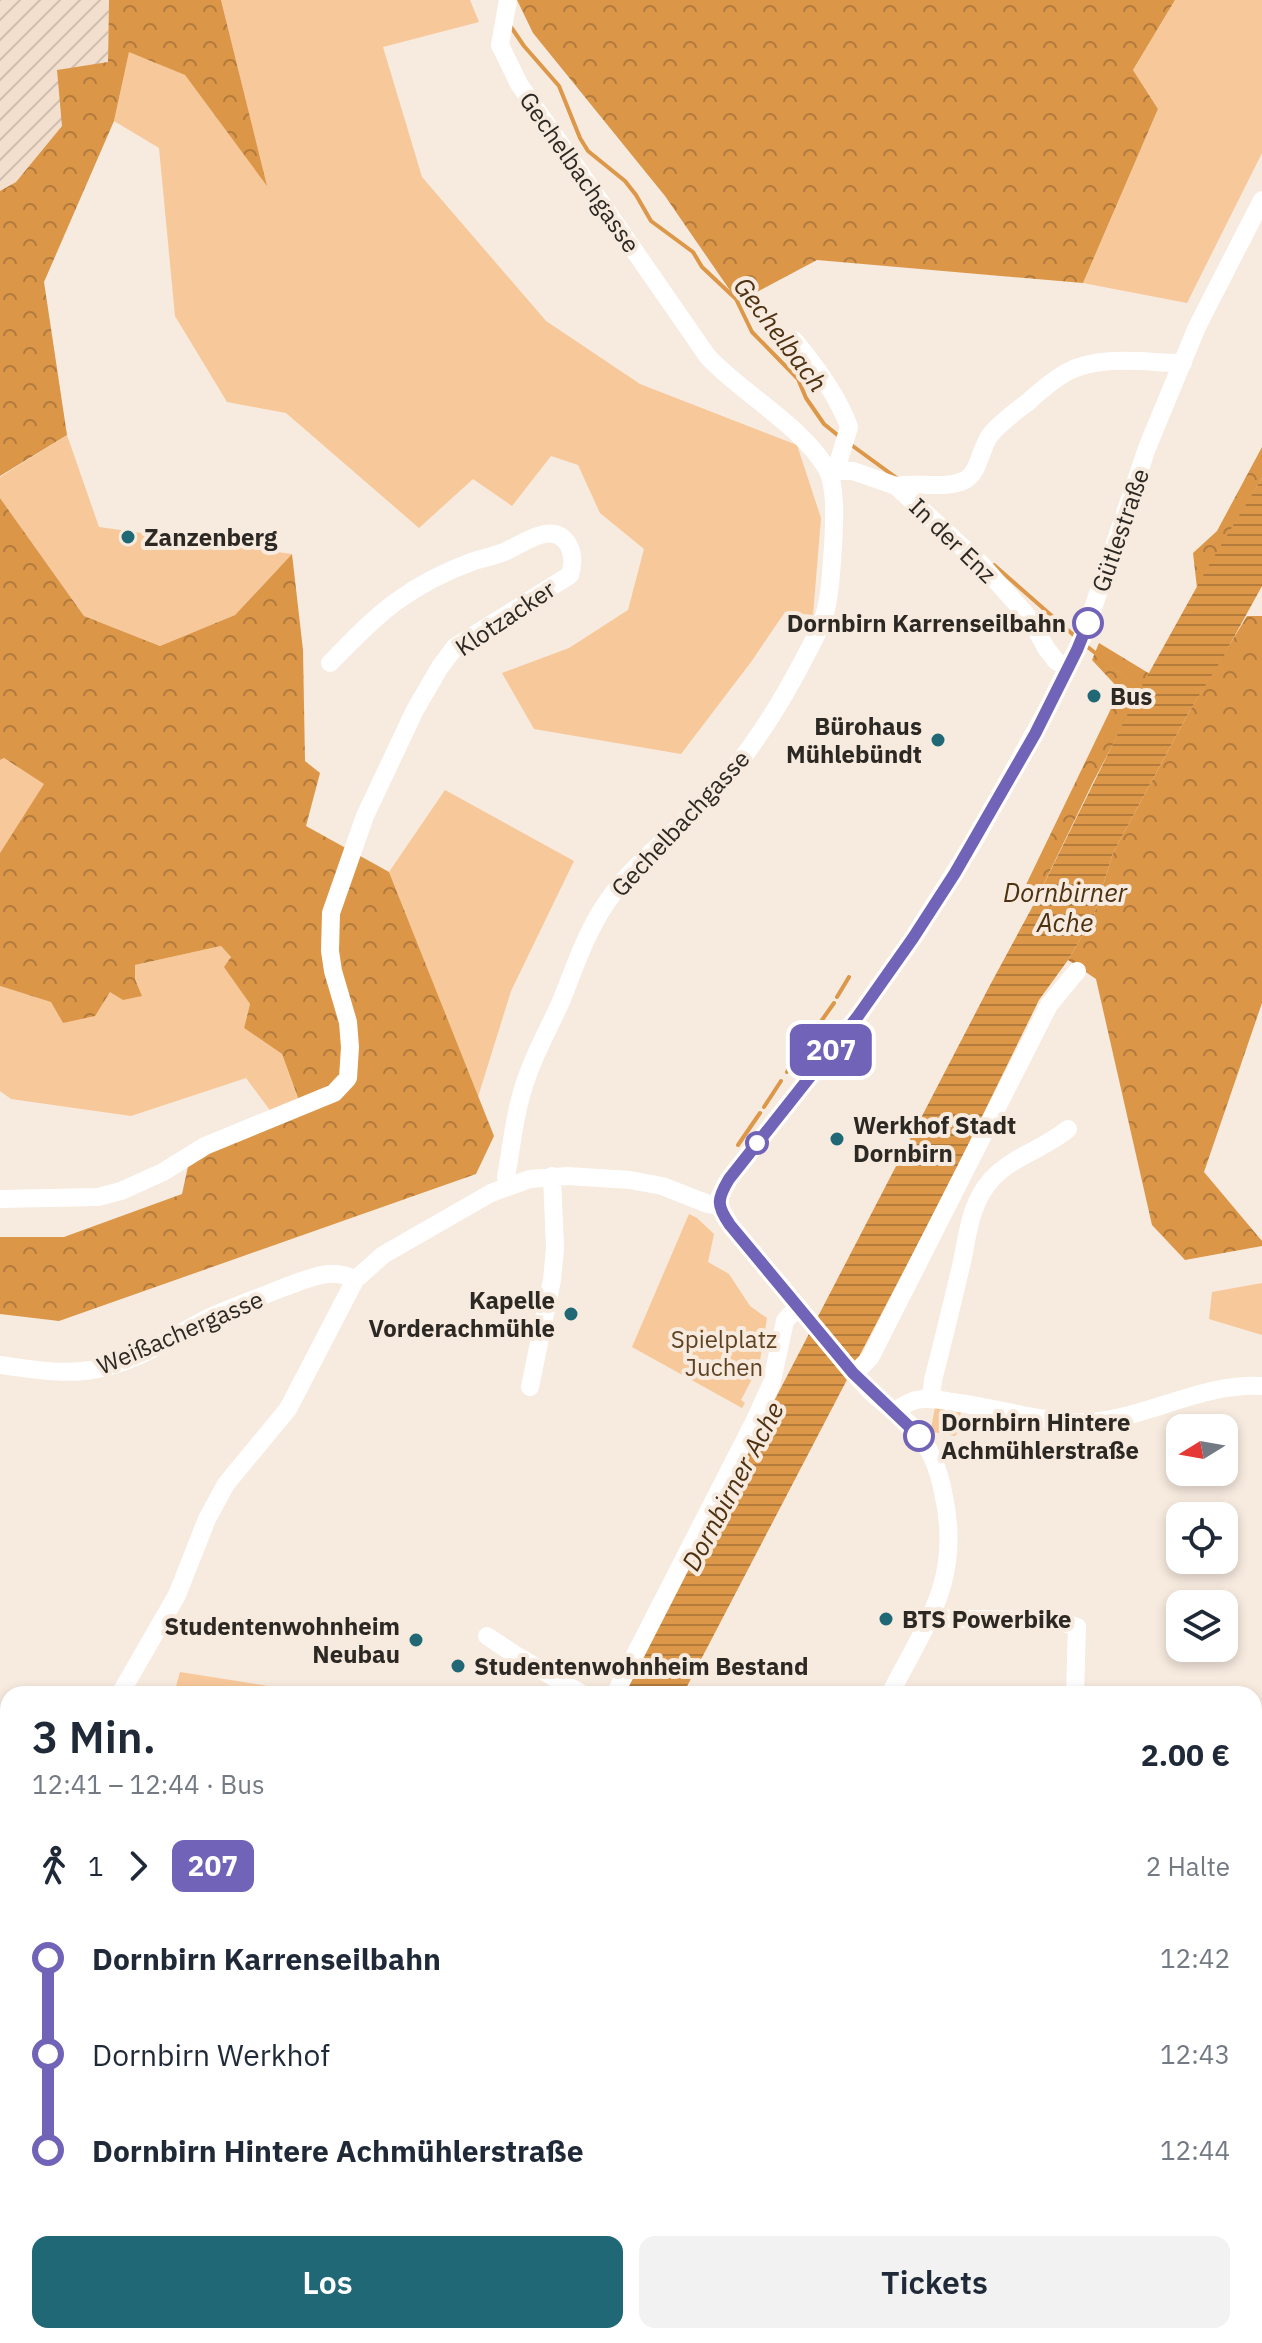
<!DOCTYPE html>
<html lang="de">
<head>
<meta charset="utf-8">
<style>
	body { margin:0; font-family:"IBM Plex Sans",sans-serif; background:#f2f2f3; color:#1f2937; height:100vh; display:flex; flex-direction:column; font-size:30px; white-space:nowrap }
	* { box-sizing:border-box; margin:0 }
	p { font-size:26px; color:#747a83 }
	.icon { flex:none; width:44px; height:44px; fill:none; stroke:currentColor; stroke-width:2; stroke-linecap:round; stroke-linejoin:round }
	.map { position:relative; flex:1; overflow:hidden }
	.side { position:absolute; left:0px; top:1686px; width:1262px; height:658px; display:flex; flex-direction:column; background:#fff; border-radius:24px 24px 0 0; box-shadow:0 4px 12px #0003 }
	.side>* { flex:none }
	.badge { padding:0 16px; border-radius:12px; font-size:28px; line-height:52px }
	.needle { width:52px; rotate:259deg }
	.tools { position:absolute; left:1166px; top:1414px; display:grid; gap:16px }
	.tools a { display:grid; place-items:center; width:72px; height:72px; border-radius:16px; background:#fff; box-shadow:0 4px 12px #0003; font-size:40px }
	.map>.badge { position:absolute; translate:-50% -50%; box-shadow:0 0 0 4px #fff }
	.legs { display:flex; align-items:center; gap:12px; height:88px; padding:0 32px; font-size:26px }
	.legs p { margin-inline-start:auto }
	.overview { display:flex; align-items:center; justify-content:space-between; height:136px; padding:0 32px }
	h1 { font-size:44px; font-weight:600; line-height:60px }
	.action { display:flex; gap:16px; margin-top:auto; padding:16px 32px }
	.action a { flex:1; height:92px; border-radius:16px; background:#216877; color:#fff; font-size:32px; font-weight:600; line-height:92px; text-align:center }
	.action a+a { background:#f2f2f3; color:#1f2937 }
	ul { padding:0 32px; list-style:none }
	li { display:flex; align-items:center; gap:28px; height:96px; font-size:30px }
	li i { display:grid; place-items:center; width:12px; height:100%; margin:0 10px; background:currentColor }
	li i::after { content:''; width:20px; height:20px; margin:-10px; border:6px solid; border-radius:50%; background:#fff }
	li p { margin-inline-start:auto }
	li:first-child i { background:linear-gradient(#0000 50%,currentColor 0) }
	li:last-child i { background:linear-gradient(currentColor 50%,#0000 0) }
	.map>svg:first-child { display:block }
	.built { fill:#f2dfcd }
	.industrial { fill:url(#industrial-furrows) }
	.green { fill:#f7c89a }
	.forest { fill:url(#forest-crowns) }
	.water { fill:url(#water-rules) }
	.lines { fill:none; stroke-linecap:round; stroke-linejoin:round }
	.stream { stroke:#dc9749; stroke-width:4 }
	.minor { stroke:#fff; stroke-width:18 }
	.line-1-casing { stroke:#fff; stroke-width:18 }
	.line-1 { stroke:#7163b7; stroke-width:12 }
	.poi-dot { fill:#216877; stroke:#f7eade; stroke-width:3 }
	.stop-1-dot { fill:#fff; stroke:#7163b7; stroke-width:4 }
	.labels { text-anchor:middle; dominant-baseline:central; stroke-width:8; stroke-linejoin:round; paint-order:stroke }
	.street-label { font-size:24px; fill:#2c2823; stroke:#f7eade }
	.poi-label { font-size:24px; font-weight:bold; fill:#2c2823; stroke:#f7eade; text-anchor:start }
	.stop-label { font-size:24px; font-weight:bold; fill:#2c2823; stroke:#f7eade; text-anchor:end }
	.park-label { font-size:24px; fill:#614323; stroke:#f7eade }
	.water-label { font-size:26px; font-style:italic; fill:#4e3111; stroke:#f7eade }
</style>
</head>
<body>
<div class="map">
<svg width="1262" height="2343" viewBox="0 0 1262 2343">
	<defs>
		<pattern id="industrial-furrows" width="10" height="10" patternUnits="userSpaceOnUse" patternTransform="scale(2)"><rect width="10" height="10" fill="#f2dfcd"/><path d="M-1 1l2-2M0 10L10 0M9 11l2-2" fill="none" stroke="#d0bfb0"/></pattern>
		<pattern id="forest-crowns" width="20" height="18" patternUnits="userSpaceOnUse" patternTransform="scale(2)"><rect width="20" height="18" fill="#db9648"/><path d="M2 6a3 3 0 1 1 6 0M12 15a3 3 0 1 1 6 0" fill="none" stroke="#b27a3c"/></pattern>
		<pattern id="water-rules" width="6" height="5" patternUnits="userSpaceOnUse" patternTransform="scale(2)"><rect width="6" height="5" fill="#dc9749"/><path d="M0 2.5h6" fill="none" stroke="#b37b3c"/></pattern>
	</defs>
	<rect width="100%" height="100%" fill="#f7eade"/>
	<path class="built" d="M0,2176l8,1v159h262l-3,7h-267z"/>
	<path class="industrial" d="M0,0h109l-1,62 -46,64 -46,56 -16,9z"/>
	<path class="green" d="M221,0h249l9,22 -96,25 39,130 124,144 94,63 157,61 24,73 -8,97 -28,-3 -34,50 -70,92 -147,-25 -32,-56 67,-25 59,-38 16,-61 -44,-36 -22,-48 -27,-9 -39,50 -39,-27 -54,49 -133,-115 -59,-11 -52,-86 -16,-168 -45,-27 15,-70 56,24 81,109z
		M1175,0h87v153l-75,150 -104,-20 75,-174 -25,-39z
		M67,435l32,92 193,27 -57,61 -75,31 -76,-30 -84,-118v-21z
		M4,758l41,26 -45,69v-93z
		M445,790l129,71 -63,130 -33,106 -89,-225z
		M221,946l10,11 -6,10 25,37 -6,24 38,26 16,45 -26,14 -26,-35 -115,38 -120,-17 -11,-8v-105l52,16 11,21 47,-31 32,4 -7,-17v-14z
		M689,1214l8,4 17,16 -6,28 21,12 21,32 17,12 -10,61 -4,-2 -12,23 4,3 -3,5 -110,-61z
		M1262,1283v52l-53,-16 3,-27z
		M935,1407l26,3 -2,20 -4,6 -22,-4 -2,-3z
		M180,1672l140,22h-146z"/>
	<path class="forest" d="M109,0h112l46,186 -82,-111 -56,-23 -15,69 -70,161 23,153 -67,41v-285l16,-9 46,-56 -5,-56 51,-8z
		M517,0h658l-42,70 25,39 -75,174 -266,-23 -79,42 -73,-106 -132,-163z
		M1262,447v31l-65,110 -4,-35 24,-22z
		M0,498l84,118 76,30 75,-31 57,-61 11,96 2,111 15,12 -14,53 83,46 105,264 -18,38 -417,147 -59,-7v-77h64l118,-43 7,-32 109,-64 -16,-44 -38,-26 6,-24 -26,-37 7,-10 -10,-11 -86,19v14l7,17 -19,4 -13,-8 -15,24 -32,7 -12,-21 -51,-16v-133l44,-69 -40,-26 -4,2z
		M1247,616h15v387l-58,169 58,69v5l-77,14 -33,-35 -56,-246 -28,-19 25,-42 20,-65 76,-141z
		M1099,643l51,31 -57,108 -58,120 -13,-9 98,-203 -28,-30z"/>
	<path class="water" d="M1262,478v108l-39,71 -34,55 -76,141 -20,65 -25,42 -29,40 -92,188 -264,506h-61l367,-707 46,-85 105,-213 69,-124z
		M293,2336h58l-3,7h-59z"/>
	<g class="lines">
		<path class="stream" d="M511,27l13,19 35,40 21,52 8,13 37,30 11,14 15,26 42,31 9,15 34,32 16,33 46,47 8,19 18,26 16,13
			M850,444l48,35
			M994,565l83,73
			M1084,644l59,47
			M837,997l12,-20
			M810,1037l24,-34
			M787,1072l18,-28
			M764,1107l17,-26
			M738,1145l22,-32"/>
		<path class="minor" d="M794,340c21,25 44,56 55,87l-10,33v10
			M828,471h25l43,15 86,79 48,54 16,29 10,13 12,7
			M896,486c20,-4 49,3 67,-5 17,-7 17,-34 28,-47 10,-12 24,-22 37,-32 12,-11 25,-22 39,-30 33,-18 79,-9 116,-9
			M508,1186l-2,-9c6,-33 9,-68 21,-100 9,-27 24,-52 35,-78 12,-30 22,-60 39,-88 25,-41 62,-68 96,-101 45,-44 79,-97 108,-153 7,-14 16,-28 20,-44 6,-21 6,-44 8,-66 1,-21 4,-59 -6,-78 -25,-43 -84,-75 -119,-112l-189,-273 -19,-39 8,-45
			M0,1199l98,-2 23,-6 42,-19 42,-26 129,-53 14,-15 2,-31 -2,-25 -15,-51 -3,-20 1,-38 34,-97 50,-106 25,-43 15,-20 115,-72c3,-10 4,-19 -1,-29 -15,-28 -47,-1 -65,6 -10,4 -20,6 -30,9 -25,9 -55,24 -77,40 -25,18 -46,41 -67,62
			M719,1206v-8l10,-19 129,-163 55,-78 60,-95 74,-133 38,-78 62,-184 50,-121 65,-127
			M719,1206l11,19 123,148c7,7 14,15 21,22 14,12 30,22 42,36 14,17 23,40 27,61 20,87 -16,129 -53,202
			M0,1365c38,5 73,12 110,1 36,-9 67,-33 100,-49 25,-11 50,-20 75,-30 23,-8 47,-21 70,-7
			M854,1374l16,-16 179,-353 28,-34
			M530,1387l22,-107 3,-32 -3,-72
			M931,1398l2,-18c10,-38 19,-76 28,-114 7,-30 8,-61 30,-86 20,-23 53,-31 77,-51
			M895,1412c6,-5 13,-10 21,-12 14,-3 29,1 43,3 36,5 73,16 109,19 66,5 128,-40 194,-36
			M930,1618l129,3 18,6 -2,67
			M487,1636l27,18 68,40
			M120,1694l57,-99 30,-76 19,-35 62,-75 67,-129 28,-25 108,-62 39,-14 37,-3 63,4 32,6 46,18 11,2
			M615,1694l139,-272 17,-37 14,-64 13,-15
			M0,1765l8,2
			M0,1875l8,-6
			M1254,2183l8,-53
			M1041,2336v7
			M157,2343l1,-7
			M279,2343l4,-7
			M519,2343l3,-7
			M1216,2343l2,-7"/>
	</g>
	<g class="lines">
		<g class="line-1-casing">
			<path id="line-1" d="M919,1436l-66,-63 -123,-148c-14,-20 -13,-26 -1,-46l129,-163 55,-78 42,-65 80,-139 42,-84 11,-27"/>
		</g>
		<use href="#line-1" class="line-1"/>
	</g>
	<g class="poi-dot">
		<circle cx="128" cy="537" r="8"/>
		<circle cx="1094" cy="696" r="8"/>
		<circle cx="938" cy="740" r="8"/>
		<circle cx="837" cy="1139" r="8"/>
		<circle cx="571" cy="1314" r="8"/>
		<circle cx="886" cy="1619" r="8"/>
		<circle cx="416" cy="1640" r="8"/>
		<circle cx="458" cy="1666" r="8"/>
	</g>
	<g class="stop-1-dot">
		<circle cx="1088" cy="623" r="14"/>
		<circle cx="757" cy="1143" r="10"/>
		<circle cx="919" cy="1436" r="14"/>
	</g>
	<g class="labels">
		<g class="street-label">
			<text transform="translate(580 172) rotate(55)">Gechelbachgasse</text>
			<text transform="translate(1120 530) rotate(-71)">Gütlestraße</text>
			<text transform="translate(953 540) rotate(44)">In der Enz</text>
			<text transform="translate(505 618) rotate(-34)">Klotzacker</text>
			<text transform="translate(680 823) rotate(-47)">Gechelbachgasse</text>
			<text transform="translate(180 1332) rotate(-23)">Weißachergasse</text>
		</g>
		<g class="poi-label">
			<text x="144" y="537">Zanzenberg</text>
			<text x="1110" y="696">Bus</text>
			<text x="922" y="726" text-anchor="end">Bürohaus<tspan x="922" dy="28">Mühlebündt</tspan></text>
			<text x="853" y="1125">Werkhof Stadt<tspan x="853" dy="28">Dornbirn</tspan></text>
			<text x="555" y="1300" text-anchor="end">Kapelle<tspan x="555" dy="28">Vorderachmühle</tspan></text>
			<text x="902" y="1619">BTS Powerbike</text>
			<text x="400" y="1626" text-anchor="end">Studentenwohnheim<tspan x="400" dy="28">Neubau</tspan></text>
			<text x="474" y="1666">Studentenwohnheim Bestand</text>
		</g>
		<g class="stop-label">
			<text x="1066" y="623">Dornbirn Karrenseilbahn</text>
			<text x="941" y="1422" text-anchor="start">Dornbirn Hintere<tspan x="941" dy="28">Achmühlerstraße</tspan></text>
		</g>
		<g class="park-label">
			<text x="724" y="1339">Spielplatz<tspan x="724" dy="28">Juchen</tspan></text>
		</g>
		<g class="water-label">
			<text transform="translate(781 334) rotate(53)">Gechelbach</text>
			<text x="1065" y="892">Dornbirner<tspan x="1065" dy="30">Ache</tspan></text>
			<text transform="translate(732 1486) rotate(-62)">Dornbirner Ache</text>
		</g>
	</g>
</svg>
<div class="tools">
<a><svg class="needle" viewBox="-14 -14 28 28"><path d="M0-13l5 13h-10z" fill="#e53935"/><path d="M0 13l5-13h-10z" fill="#747a83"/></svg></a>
<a><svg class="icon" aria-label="locate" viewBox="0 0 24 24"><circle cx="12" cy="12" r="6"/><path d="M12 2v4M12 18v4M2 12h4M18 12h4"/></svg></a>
<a><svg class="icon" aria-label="layers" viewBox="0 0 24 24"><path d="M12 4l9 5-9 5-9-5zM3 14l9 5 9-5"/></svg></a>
</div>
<b class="badge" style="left:831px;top:1050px;background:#7163b7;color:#fff">207</b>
<section class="side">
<div class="overview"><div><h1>3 Min.</h1><p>12:41 – 12:44 · Bus</p></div><b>2.00 €</b></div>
<div class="legs"><svg class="icon" aria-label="walk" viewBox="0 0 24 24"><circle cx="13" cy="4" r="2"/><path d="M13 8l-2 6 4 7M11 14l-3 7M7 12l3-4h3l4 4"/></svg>1<svg class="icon" aria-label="forward" viewBox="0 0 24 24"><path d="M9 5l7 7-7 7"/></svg><b class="badge" style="background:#7163b7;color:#fff">207</b><p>2 Halte</p></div>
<ul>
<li><i style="color:#7163b7"></i><b>Dornbirn Karrenseilbahn</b><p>12:42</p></li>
<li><i style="color:#7163b7"></i><span>Dornbirn Werkhof</span><p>12:43</p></li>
<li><i style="color:#7163b7"></i><b>Dornbirn Hintere Achmühlerstraße</b><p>12:44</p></li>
</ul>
<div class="action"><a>Los</a><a>Tickets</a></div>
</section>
</div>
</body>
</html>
